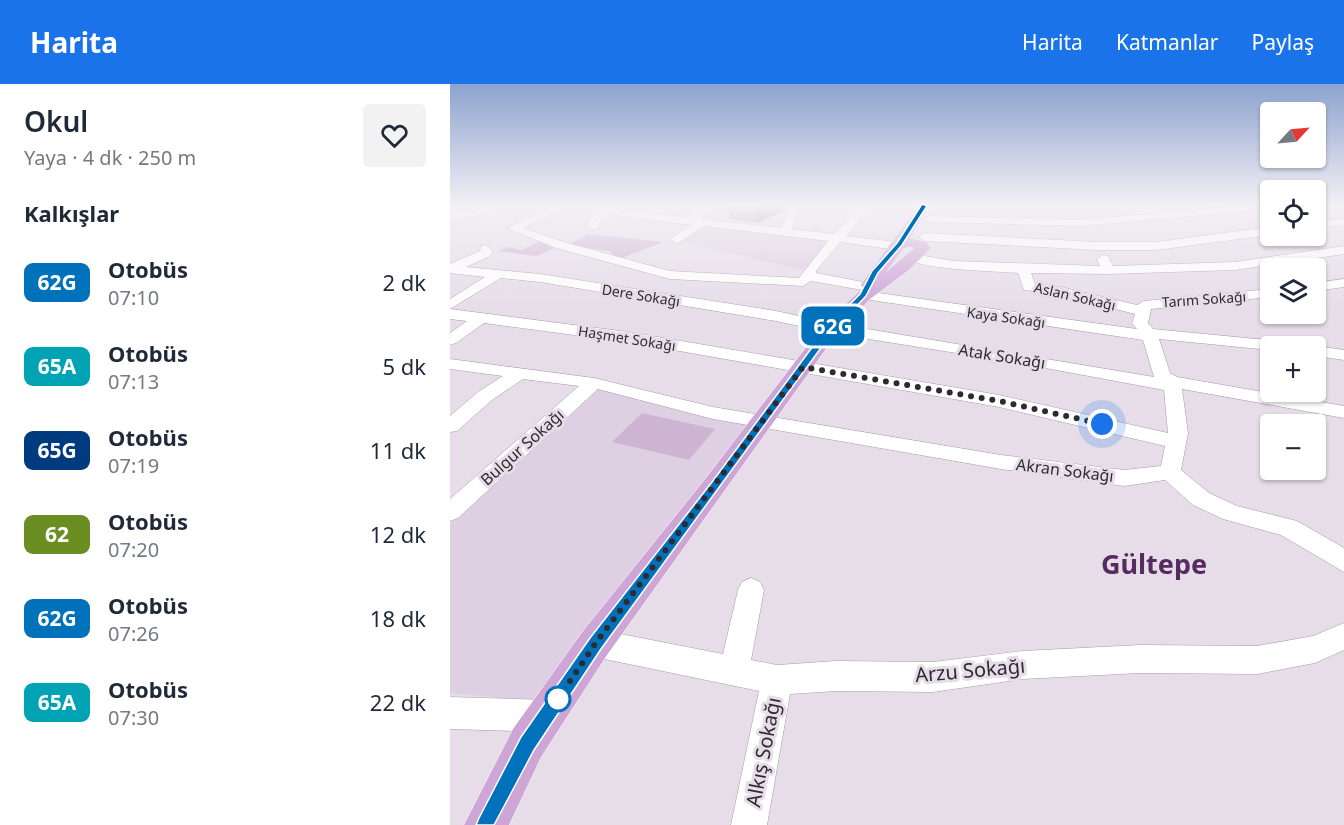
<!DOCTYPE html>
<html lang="tr">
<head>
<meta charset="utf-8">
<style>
	body { margin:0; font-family:"Noto Sans",sans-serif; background:#f2f2f3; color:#1f2937; height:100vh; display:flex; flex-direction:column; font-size:22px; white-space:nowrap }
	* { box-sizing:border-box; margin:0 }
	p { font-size:20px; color:#747a83 }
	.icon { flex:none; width:33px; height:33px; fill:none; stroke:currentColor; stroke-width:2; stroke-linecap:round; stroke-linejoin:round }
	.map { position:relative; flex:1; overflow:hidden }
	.side { display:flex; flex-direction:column; background:#fff; width:450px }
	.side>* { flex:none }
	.badge { padding:0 12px; border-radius:9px; font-size:21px; line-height:39px }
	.needle { width:39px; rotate:64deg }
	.tools { position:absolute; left:810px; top:18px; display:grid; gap:12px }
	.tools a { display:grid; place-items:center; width:66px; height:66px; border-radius:6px; background:#fff; box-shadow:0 2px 4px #0004; font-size:30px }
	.you { position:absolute; width:30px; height:30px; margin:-15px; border:4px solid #fff; border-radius:50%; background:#1a73e8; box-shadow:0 0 0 9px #1a73e833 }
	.map>.badge { position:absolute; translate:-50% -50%; box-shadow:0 0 0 3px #fff }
	h2 { padding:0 24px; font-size:22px; line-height:54px }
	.round { display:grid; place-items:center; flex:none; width:63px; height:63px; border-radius:6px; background:#f2f2f3 }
	.summary { display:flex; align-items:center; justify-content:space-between; height:102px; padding:0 24px }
	h1 { font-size:28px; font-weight:600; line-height:45px }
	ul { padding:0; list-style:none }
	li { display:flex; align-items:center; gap:18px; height:84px; padding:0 24px }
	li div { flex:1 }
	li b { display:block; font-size:22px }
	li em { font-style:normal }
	li .badge { min-width:66px; font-weight:700; text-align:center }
	header { display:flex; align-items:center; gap:36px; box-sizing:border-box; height:84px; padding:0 30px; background:#1a73e8; color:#fff }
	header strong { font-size:28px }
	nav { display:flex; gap:33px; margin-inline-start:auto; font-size:21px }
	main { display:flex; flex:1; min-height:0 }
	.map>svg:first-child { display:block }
	.built { fill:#ded0e2 }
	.green { fill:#cdb4d3 }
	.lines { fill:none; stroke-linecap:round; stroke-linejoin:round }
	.minor-casing { stroke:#a49ba6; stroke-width:1 }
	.major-casing { stroke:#fff; stroke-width:1 }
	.minor { fill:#fff; fill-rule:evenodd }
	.major { fill:#cea6d6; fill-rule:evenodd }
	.wall { fill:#a8a0a9 }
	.shaded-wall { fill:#88828a }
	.line { fill:#0072bc; stroke:#fff; stroke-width:1.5 }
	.walk { stroke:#2e2a2f; stroke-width:6; stroke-dasharray:0 10.8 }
	.stop-dot { fill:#fff; stroke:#0072bc; stroke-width:3 }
	.labels { text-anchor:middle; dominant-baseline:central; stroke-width:6; stroke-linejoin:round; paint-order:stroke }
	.far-street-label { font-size:14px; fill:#2e2a2f; stroke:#e6dde9 }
	.street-label { font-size:16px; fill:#2e2a2f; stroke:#e6dde9 }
	.near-street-label { font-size:20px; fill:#2e2a2f; stroke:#e6dde9 }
	.near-district-label { font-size:27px; font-weight:bold; fill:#562b5f; stroke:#e6dde9 }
</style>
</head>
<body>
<header>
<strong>Harita</strong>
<nav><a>Harita</a><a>Katmanlar</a><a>Paylaş</a></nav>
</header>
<main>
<section class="side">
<div class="summary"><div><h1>Okul</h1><p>Yaya · 4 dk · 250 m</p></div><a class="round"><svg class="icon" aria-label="heart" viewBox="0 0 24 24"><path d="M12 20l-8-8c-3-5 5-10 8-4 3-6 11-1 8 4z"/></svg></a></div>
<h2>Kalkışlar</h2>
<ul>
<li><span class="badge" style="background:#0072bc;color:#fff">62G</span><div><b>Otobüs</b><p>07:10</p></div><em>2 dk</em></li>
<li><span class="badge" style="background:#00a3b4;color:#fff">65A</span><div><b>Otobüs</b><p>07:13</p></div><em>5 dk</em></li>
<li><span class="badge" style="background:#003b80;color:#fff">65G</span><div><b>Otobüs</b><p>07:19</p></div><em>11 dk</em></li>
<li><span class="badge" style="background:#6b8e23;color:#fff">62</span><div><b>Otobüs</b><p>07:20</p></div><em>12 dk</em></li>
<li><span class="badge" style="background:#0072bc;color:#fff">62G</span><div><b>Otobüs</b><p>07:26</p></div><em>18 dk</em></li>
<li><span class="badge" style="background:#00a3b4;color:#fff">65A</span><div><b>Otobüs</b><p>07:30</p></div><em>22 dk</em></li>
</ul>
</section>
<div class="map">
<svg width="894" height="741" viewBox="0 0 894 741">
	<rect width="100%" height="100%" fill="#e6dde9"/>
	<path class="built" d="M252,140l130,15 -25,32 -129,-30z
		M145,304l157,35 -213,279 -89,-9v-170z"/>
	<path class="green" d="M138,150l75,8 -44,17 -10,-8 -41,-6z
		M89,158l18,5 -21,9 -38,-5 11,-4 12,3z
		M192,329l73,16 -26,31 -77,-18z"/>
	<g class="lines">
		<g class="minor-casing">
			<path id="minor" d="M39,122h14l-21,9 -32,4v-6l26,-3z
				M104,122h13l-44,22 41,14 106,29 129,7 29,-37 -124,-15 -27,18 -6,-4 2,-3 18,-12 -83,-11 -9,9 -2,6 -4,1 -6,-3v-5l18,-16h11l-2,3 73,8 20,-11h12l-19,13 81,9 10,-22h10l-9,23 42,5 28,-28h10l-26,30 51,6 6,4 -6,4 -57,-8 -24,29v2l57,11 2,3 -7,4 -57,-10 -8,5 -133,-7 -114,-31 -49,-20z
				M611,122h15l-5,3z
				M789,122h31v3l-190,17 -150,-4 -6,-3 6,-3 150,4z
				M894,135v6l-28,3v-6z
				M820,143v8l-114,15h-59l-172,-9 -6,-4 6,-4 172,9h59z
				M35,161l8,6 -3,5 -24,11 74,7 236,37 55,12 323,54 -11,-37 -279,-41 -7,-4 7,-4 273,38 -5,-6 3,-9 -74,-19 -37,-5 -6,-17c-22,-2 -98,-3 -111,-15l6,-4 41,7 146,5 -3,-7 6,-4 5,1 5,10 122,-4 109,-16v8l-109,16 -127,4 -77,-1 4,11 26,3 76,18 7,-4 126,-12v8l-119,12 -3,14 5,6 125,12 8,5h-16v4l-111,-11 11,34 7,4 167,29v12l-162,-29 6,44 -7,37 28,23 28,13 60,15 47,27v24l-63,-37 -58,-16 -30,-14 -28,-25 -41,6 -123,-17 -288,-50 -115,-30 -140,129 -8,3v-22l129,-113 -56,-7 -31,21 -35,31 -7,1v-16l28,-24 25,-16 -53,-7v-10l144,19 119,29 288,48 123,15 37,-4 4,-20 -166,-39 -371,-65 -144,-19 -28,20 -6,2v-12l17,-12 -17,-2v-10l178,23 371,63 169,38 -4,-43 -151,-28 -182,-29 -55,-12 -236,-39 -39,-4 -51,31v-10l35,-22 -35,-4v-9l30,-13 1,-5z
				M894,195v8l-28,4v-8z
				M864,262h2l28,4v10l-28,-4z
				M301,494l9,4 4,8 -13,70 26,5 59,-4 97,1 90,-11 117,-6 117,1 56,-10 31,-13v27l-29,13 -58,11 -117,-1 -117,6 -90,13 -97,-1 -46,3 -23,131h-36l28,-134 -164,-34 -10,-4 -4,-10 4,-10 10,-4 128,25 15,-64 4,-8z
				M0,613l97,3 11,5 5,11 -5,11 -11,5 -97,-3z"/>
		</g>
		<g class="major-casing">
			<path id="major" d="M468,122h12l-20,32 16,4 5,6 -22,22 -39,29 -32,33 -231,323 -66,102 -32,68h-45l49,-96 70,-98 123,-153 118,-154 39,-36 -2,-3c18,-27 38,-52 57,-79zM460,163l4,1 -28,24 18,-24z"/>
		</g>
		<use href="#minor" class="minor"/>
		<use href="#major" class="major"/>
	</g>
	<path class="wall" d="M277,122h57l1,4 -27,13 -28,-4z"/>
	<path class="shaded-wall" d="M305,122h29l1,4 -27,13z"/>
	<linearGradient id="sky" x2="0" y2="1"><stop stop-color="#8ca3cf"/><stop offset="0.54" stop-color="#f4f0f5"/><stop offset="1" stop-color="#f4f0f5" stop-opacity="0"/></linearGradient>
	<rect width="894" height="225" fill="url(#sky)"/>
	<path class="line" d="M472,120l5,2 -25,39 -24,28 -12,23 -32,34 -233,319 -67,101 -40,75h-18l3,-7 42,-81 69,-99 122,-156 116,-156 32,-32 12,-23 25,-28z"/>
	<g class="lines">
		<path class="walk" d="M108,615l37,-55 208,-277 196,34 103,23"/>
	</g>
	<circle class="stop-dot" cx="108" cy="615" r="12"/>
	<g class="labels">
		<g class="far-street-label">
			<text transform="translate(191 211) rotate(9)">Dere Sokağı</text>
			<text transform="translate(625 212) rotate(13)">Aslan Sokağı</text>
			<text transform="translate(754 215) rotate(-4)">Tarım Sokağı</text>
			<text transform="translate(556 233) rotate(8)">Kaya Sokağı</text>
			<text transform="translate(177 254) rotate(9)">Haşmet Sokağı</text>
		</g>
		<g class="street-label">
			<text transform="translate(552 272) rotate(9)">Atak Sokağı</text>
			<text transform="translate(72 363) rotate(-42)">Bulgur Sokağı</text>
			<text transform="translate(615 386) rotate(7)">Akran Sokağı</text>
		</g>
		<g class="near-street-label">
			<text transform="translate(520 586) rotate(-5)">Arzu Sokağı</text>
			<text transform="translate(313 668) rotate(-79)">Alkış Sokağı</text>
		</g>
		<g class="near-district-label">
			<text x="704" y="479">Gültepe</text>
		</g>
	</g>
</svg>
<div class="tools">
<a><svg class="needle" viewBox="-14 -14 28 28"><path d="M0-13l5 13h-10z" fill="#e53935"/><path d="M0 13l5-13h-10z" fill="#747a83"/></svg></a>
<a><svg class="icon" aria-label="locate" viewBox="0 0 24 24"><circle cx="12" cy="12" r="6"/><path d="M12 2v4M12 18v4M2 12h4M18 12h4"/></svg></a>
<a><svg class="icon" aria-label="layers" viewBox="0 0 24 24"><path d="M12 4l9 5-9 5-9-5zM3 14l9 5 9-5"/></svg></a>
<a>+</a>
<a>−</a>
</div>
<div class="you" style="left:652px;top:340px"></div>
<b class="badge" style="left:383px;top:242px;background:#0072bc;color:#fff">62G</b>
</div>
</main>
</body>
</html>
